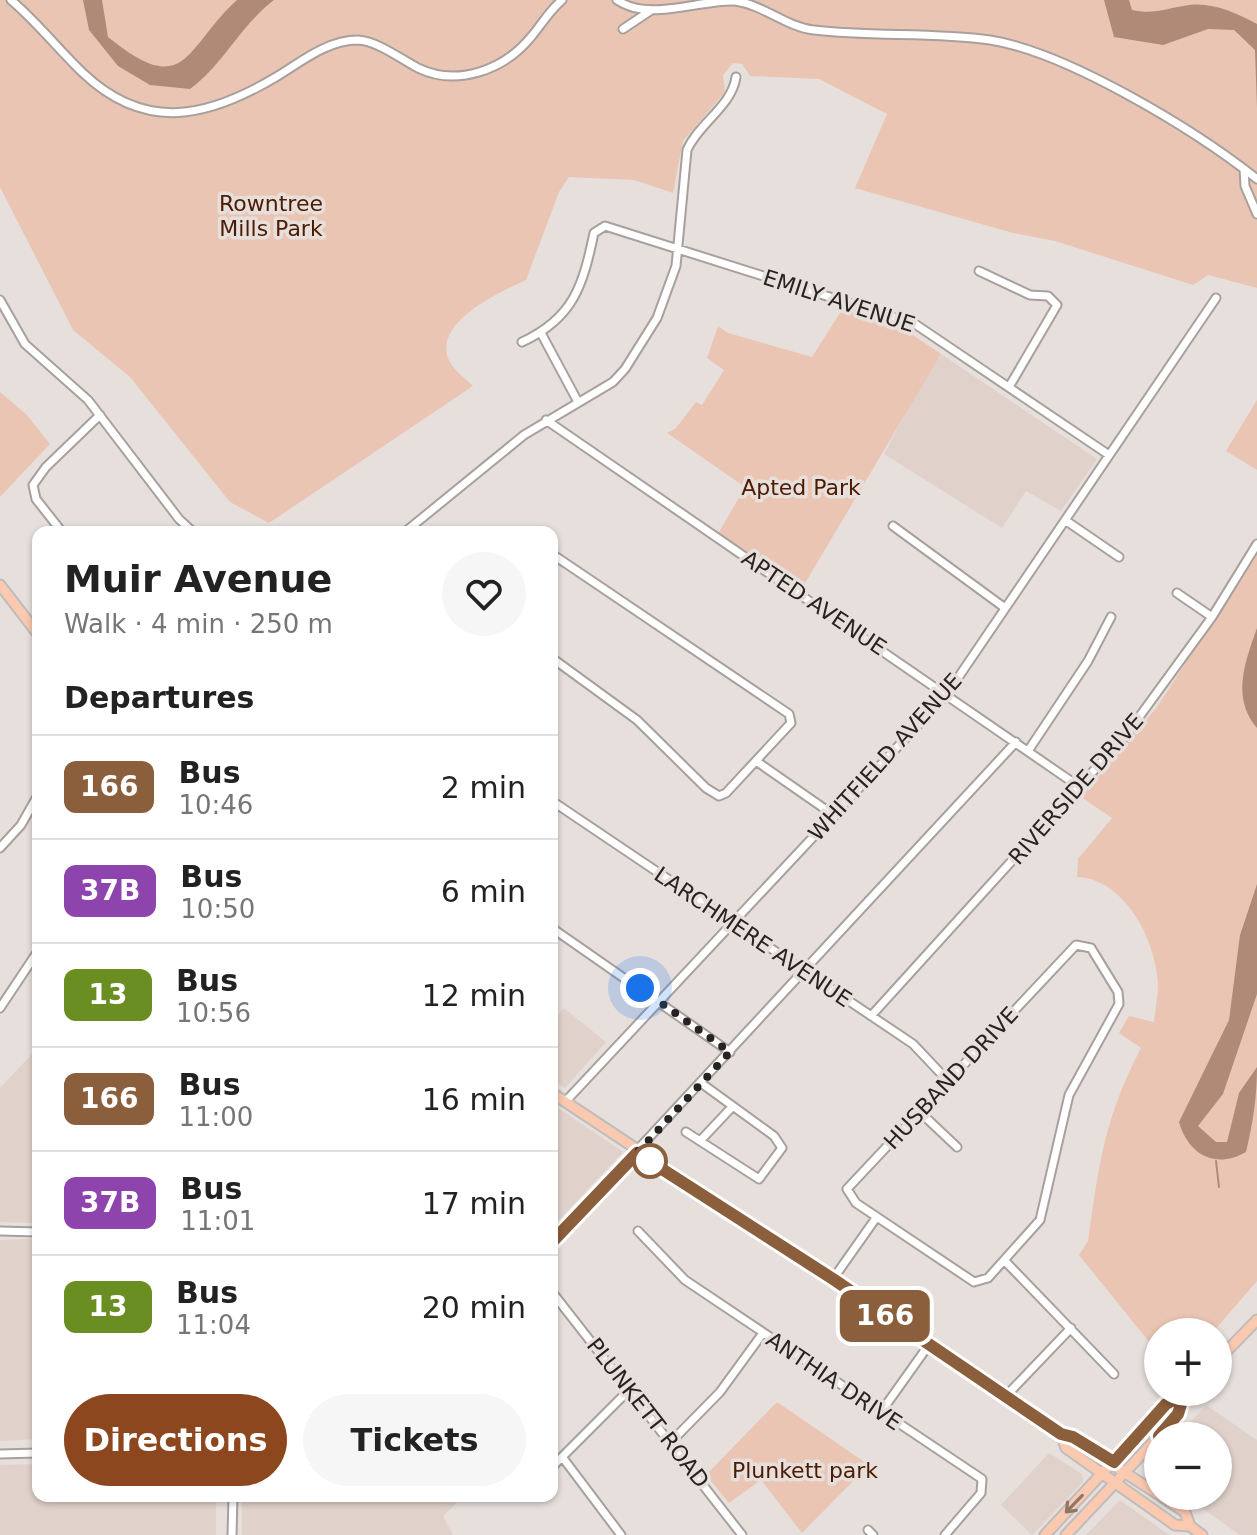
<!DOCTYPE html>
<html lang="en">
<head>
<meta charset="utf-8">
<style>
	body { margin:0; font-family:"DejaVu Sans",sans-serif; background:#f6f6f6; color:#222; height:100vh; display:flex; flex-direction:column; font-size:30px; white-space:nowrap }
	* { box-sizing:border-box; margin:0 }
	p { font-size:26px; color:#767676 }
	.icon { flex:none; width:44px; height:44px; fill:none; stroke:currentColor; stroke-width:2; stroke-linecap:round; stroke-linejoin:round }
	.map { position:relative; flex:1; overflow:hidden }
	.sheet { position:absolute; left:32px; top:526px; width:526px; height:976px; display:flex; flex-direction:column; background:#fff; border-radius:16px; box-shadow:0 2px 6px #0004 }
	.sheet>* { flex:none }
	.badge { padding:0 16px; border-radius:12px; font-size:28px; line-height:52px }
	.fabs { position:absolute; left:1144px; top:1318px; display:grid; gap:16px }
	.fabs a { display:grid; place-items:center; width:88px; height:88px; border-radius:50%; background:#fff; box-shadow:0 2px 6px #0004; font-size:40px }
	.you { position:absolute; width:40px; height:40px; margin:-20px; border:6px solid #fff; border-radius:50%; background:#1a73e8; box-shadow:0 0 0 12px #1a73e833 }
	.map>.badge { position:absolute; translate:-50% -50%; box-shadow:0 0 0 4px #fff }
	h2 { padding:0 32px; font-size:30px; line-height:72px }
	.round { display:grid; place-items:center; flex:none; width:84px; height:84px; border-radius:42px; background:#f6f6f6 }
	.summary { display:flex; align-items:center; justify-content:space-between; height:136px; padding:0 32px }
	h1 { font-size:38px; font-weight:800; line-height:60px }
	.primary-button { display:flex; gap:16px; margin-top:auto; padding:16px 32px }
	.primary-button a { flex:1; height:92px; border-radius:48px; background:#8d471f; color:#fff; font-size:32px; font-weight:800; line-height:92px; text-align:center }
	.primary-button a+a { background:#f6f6f6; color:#222 }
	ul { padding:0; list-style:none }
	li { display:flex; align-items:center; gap:24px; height:104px; padding:0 32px; border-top:2px solid #e0e0e0 }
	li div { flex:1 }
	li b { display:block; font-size:30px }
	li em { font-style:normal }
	li .badge { min-width:88px; font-weight:700; text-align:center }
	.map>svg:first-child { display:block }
	.built { fill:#e0d1ca }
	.green { fill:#ebc5b3 }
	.water { fill:#b08a77 }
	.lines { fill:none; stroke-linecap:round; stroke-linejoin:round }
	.stream { stroke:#b08a77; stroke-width:2 }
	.minor-casing { stroke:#a7a09c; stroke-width:11 }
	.major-casing { stroke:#bebdbd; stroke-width:13 }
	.minor { stroke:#fff; stroke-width:7 }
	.major { stroke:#fbc9b0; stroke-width:9 }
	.oneway { stroke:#907669 }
	.line-casing { stroke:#fff; stroke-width:18 }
	.line { stroke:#8b5e3c; stroke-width:12 }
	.walk { stroke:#262322; stroke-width:8; stroke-dasharray:0 14.4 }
	.stop-dot { fill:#fff; stroke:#8b5e3c; stroke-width:4 }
	.labels { text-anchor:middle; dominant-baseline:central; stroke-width:7; stroke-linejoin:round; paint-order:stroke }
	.park-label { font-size:22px; fill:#4c1b00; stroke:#e7dfdc }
	.street-label { font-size:22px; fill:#262322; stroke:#e7dfdc }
</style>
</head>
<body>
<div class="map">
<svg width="1257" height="1535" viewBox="0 0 1257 1535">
	<rect width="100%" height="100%" fill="#e7dfdc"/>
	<path class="built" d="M941,354l156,105 -36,52 -35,-20 -24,37 -118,-74 38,-72z
		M564,1008l42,34 -41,46 -13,-9v-64l3,2z
		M32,1054l6,6v163l-38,-1v-134z
		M552,1104l71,48 -71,75z
		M30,1239l8,3v197l-38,2v-201z
		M1206,1405l51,35v95h-17l-55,-39h33v-60h-40z
		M1049,1453l33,21 1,8 -51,53 -31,-30z
		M38,1464v32h178v39h-216v-70z
		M242,1496h222l-21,20 10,19h-211z
		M1120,1500l49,35h-83z"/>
	<path class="green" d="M0,0h1257v288l-49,-13 -15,10 -138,-44 -42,-8 -158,-45 32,-74 -68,-35 -69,-3 -8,-12 -9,-1 -10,12 2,17 -42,49 -10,52 -39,-13 -65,-3 -10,15 -33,88c-26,12 -91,41 -78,78 4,11 17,20 25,28l-204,137 -39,-21 -100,-125 -57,-47 -73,-143z
		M843,308l61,21 37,25 -137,231 -86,-51 27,-47 -78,-54 9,-5 20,-26 6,3 22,-35 -17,-12 11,-32 10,7 84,24z
		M0,392l27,23 23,29 -50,53z
		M1257,400v70l-31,-19z
		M1257,552v729l-44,51h-55v21l-79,-98 9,-14c11,-77 16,-122 53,-193l-22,-15 10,-17 25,6c1,-12 4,-25 4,-38 -2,-44 -33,-105 -81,-107l1,-18 34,-41 -31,-21 76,-90z
		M777,1402l92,63 -67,68 -41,-53 -32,23 -23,-28z"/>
	<path class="water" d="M83,0h19l6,37c79,64 76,11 129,-37h37c-34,26 -51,65 -84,89l-40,-4 -32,-19 -29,-36z
		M1104,0h25l3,10c22,5 35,-2 57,-5 24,-3 47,8 68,19v84l-2,-58 -21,-20 -26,-1 -45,16 -49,-8z
		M1257,628v100c-26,-30 -12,-66 0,-100z
		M1257,884v110l-34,100 -25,32 18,16h11l12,-49 18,-26c0,30 -4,56 -11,85 -31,18 -58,2 -67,-30l50,-102 11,-85z"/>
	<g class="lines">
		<path class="stream" d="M1216,1161l3,26"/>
		<g class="minor-casing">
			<path id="minor" d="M11,0c26,22 47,49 72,73 63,60 126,44 193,4 25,-15 51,-37 82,-37 19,1 43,19 60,28 39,19 86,2 113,-31 11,-13 18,-26 31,-37
				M617,0c31,22 80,0 118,1 29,4 51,26 79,29 58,7 118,2 176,10 77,12 205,90 267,139
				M623,29l27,-18
				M1244,169l1,17 12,28
				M979,271l51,24 18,1 9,9 -48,82
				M0,300l25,44 63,56 91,119 14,13
				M541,333l37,69
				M522,342c52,-24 61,-57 72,-109l11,-7 310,98 194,131
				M546,420l535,368
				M1065,520l54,37
				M893,526l112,82
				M62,532l-26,-33 -3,-14 13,-18 54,-52
				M405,532l119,-97 89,-53 12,-13 32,-51 19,-52 11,-116c12,-27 45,-44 49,-73
				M552,554l237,160 2,9 -65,70 -7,3 -13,-8 -69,-68 -85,-62
				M1177,593l35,24
				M1028,751l60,-90 23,-44
				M756,761l79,55
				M552,801l361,243 35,37
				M0,848l21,-23 17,-30
				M552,928l178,124
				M1076,945l15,3 27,44 1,12 -50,91 -29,125 -52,58 -14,4 -118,-79 -9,-14z
				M0,1008l38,-57
				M871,1016l255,-281 86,-118 45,-73
				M565,1102l382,-408 269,-396
				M921,1113l36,34
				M686,1132l73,47 23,-31 -8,-12 -73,-53
				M700,1141l32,-34
				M0,1231l38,1
				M638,1231l47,49 297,199 -1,14 -36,42
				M552,1242l464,-500
				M1004,1260l110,114
				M833,1279l43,-61
				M552,1292l190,243
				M1005,1397l66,-69
				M881,1412l47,-66
				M669,1444l51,-52 43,-59
				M0,1454l38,-1
				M563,1458l58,77
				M552,1467l78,-78
				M868,1530l5,5
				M232,1535l1,-39"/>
		</g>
		<g class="major-casing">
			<path id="major" d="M0,585l38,49
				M552,1093l281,186 95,67 230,148
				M1218,1360l39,-40
				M1061,1434l5,14 109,77 15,1 12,9
				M1159,1436l19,-22 6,-20
				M1161,1496l24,16 5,14
				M1045,1535l121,-131 20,-12
				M1066,1535l92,-98"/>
		</g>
		<use href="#minor" class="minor"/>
		<use href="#major" class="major"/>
	</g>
	<defs><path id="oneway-shaft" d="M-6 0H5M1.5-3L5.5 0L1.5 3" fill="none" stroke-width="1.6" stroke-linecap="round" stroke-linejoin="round" transform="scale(2)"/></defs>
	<use class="oneway" href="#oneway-shaft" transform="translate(1074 1504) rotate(134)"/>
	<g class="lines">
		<g class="line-casing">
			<path id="line" d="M552,1242l85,-89 196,126 228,155 12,3 41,25 52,-58 18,-10 -6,20 -19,22"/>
		</g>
		<use href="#line" class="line"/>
		<path class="walk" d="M640,988l90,64 -93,101 13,8"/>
	</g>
	<circle class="stop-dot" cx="650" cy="1161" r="16"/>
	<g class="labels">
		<g class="park-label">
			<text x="271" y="203">Rowntree<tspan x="271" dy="25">Mills Park</tspan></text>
			<text x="801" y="487">Apted Park</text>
			<text x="805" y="1470">Plunkett park</text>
		</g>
		<g class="street-label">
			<text transform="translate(839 301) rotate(18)">EMILY AVENUE</text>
			<text transform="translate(814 603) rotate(34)">APTED AVENUE</text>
			<text transform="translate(885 757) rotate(-48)">WHITFIELD AVENUE</text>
			<text transform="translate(1076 789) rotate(-49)">RIVERSIDE DRIVE</text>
			<text transform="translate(753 937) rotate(34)">LARCHMERE AVENUE</text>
			<text transform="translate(951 1078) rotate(-47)">HUSBAND DRIVE</text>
			<text transform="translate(834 1381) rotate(34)">ANTHIA DRIVE</text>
			<text transform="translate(648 1413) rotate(52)">PLUNKETT ROAD</text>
		</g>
	</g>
</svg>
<div class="fabs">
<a>+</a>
<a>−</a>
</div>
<div class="you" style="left:640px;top:988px"></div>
<b class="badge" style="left:885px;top:1316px;background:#8b5e3c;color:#fff">166</b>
<section class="sheet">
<div class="summary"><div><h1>Muir Avenue</h1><p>Walk · 4 min · 250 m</p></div><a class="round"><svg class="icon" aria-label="heart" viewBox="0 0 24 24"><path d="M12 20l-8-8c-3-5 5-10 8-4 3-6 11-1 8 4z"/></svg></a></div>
<h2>Departures</h2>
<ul>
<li><span class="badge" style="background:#8b5e3c;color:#fff">166</span><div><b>Bus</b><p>10:46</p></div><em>2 min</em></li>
<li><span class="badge" style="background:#8e44ad;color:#fff">37B</span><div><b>Bus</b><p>10:50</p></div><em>6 min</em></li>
<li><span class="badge" style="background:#6b8e23;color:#fff">13</span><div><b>Bus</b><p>10:56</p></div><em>12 min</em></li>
<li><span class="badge" style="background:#8b5e3c;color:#fff">166</span><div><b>Bus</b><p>11:00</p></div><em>16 min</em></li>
<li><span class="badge" style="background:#8e44ad;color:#fff">37B</span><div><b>Bus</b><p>11:01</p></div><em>17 min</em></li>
<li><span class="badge" style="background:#6b8e23;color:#fff">13</span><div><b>Bus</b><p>11:04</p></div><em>20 min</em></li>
</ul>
<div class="primary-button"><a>Directions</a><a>Tickets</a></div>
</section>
</div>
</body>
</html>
